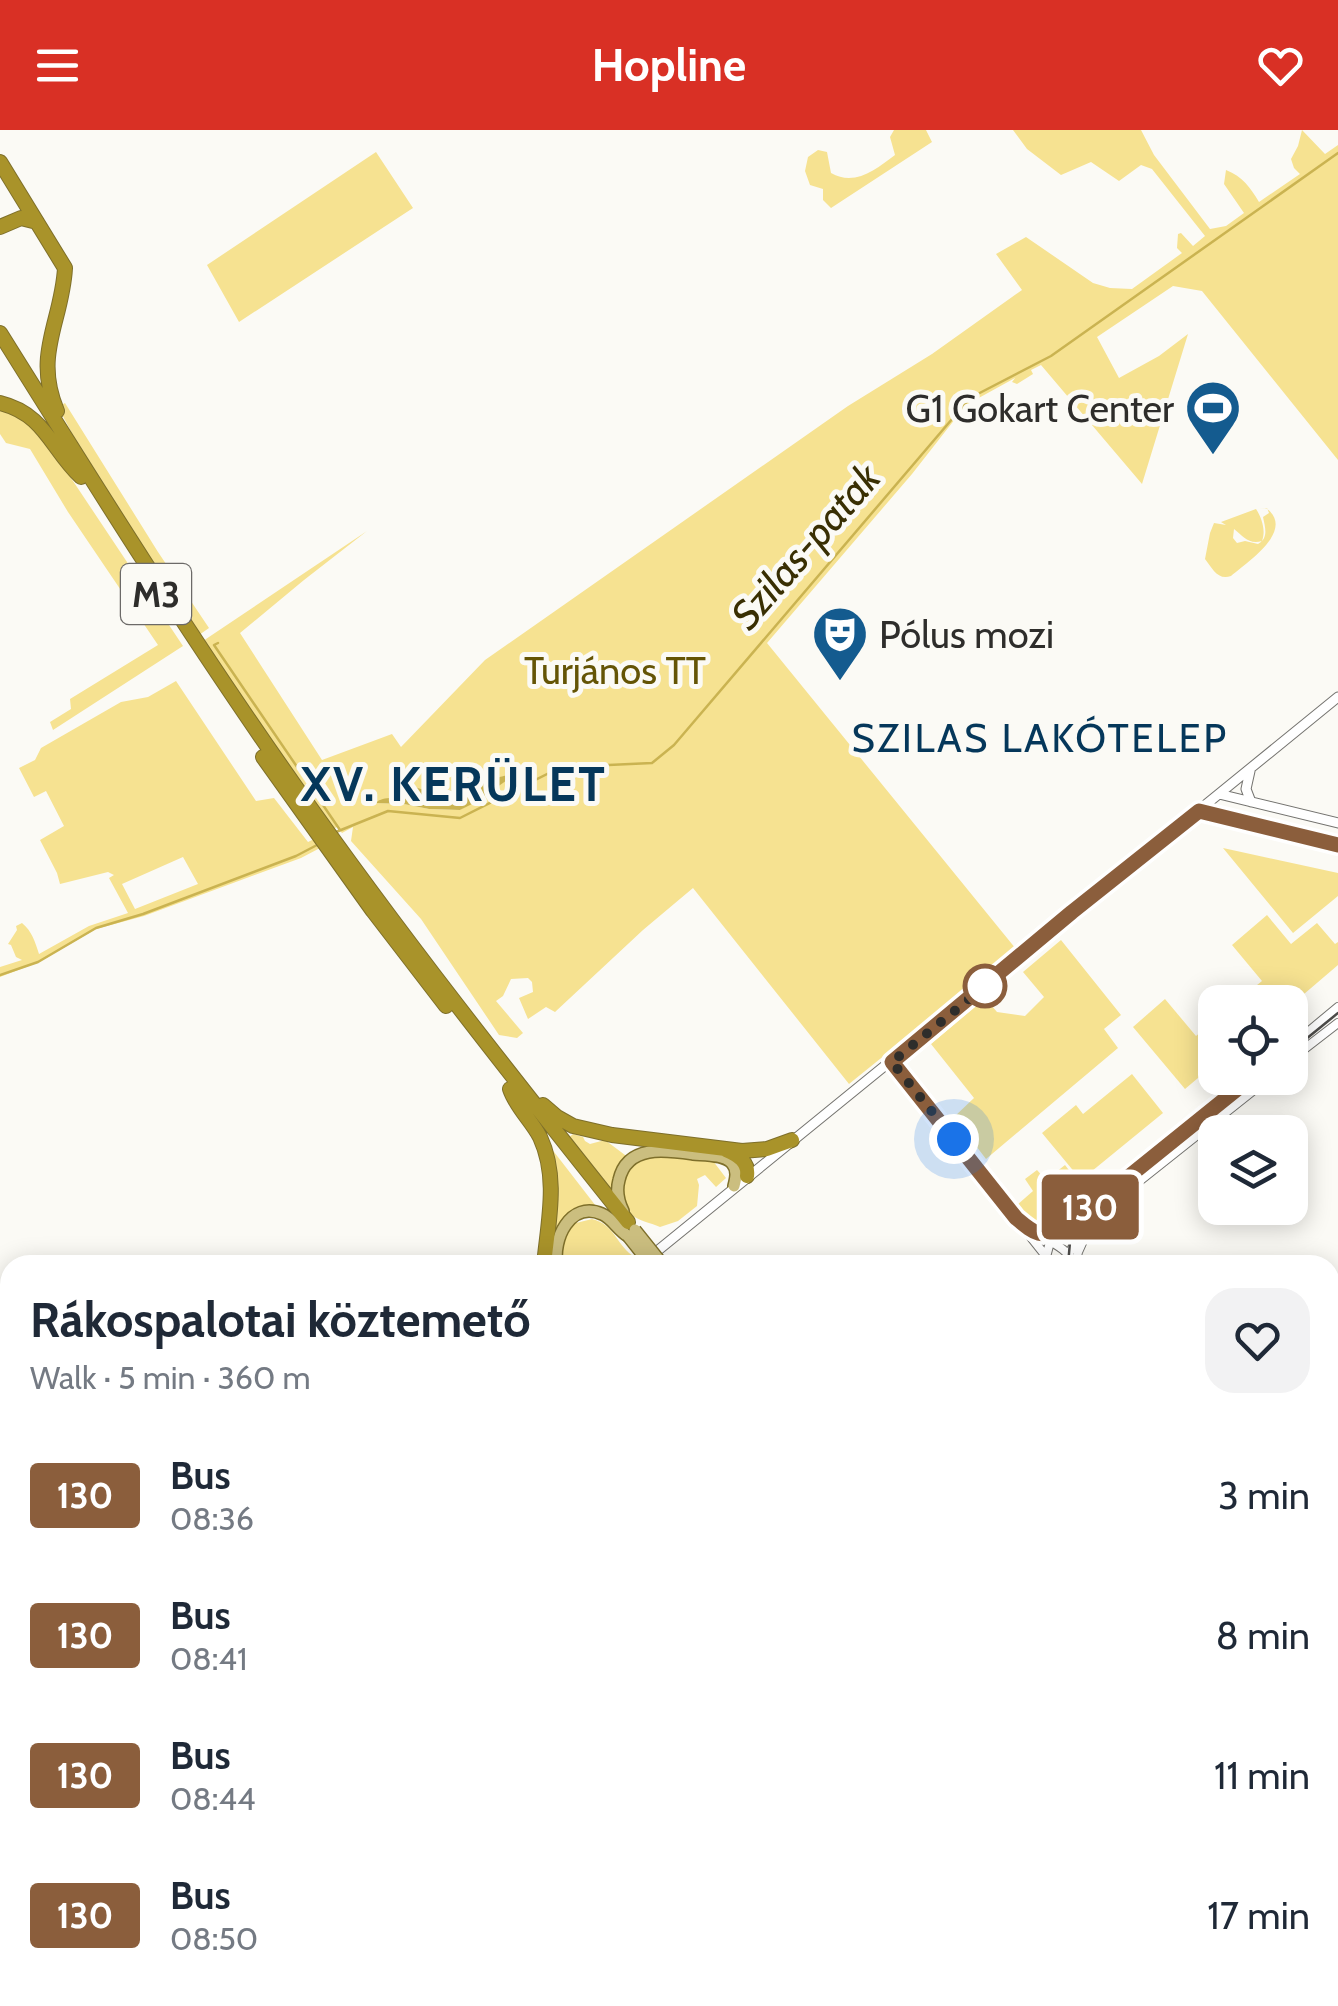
<!DOCTYPE html>
<html lang="en">
<head>
<meta charset="utf-8">
<style>
	body { margin:0; font-family:Cabin,sans-serif; background:#f2f2f3; color:#1f2937; height:100vh; display:flex; flex-direction:column; font-size:38px; white-space:nowrap }
	* { box-sizing:border-box; margin:0 }
	p { font-size:32px; color:#747a83 }
	.icon { flex:none; width:55px; height:55px; fill:none; stroke:currentColor; stroke-width:2; stroke-linecap:round; stroke-linejoin:round }
	.map { position:relative; flex:1; overflow:hidden }
	.details { position:absolute; left:0px; top:1125px; width:1340px; height:752px; display:flex; flex-direction:column; background:#fff; border-radius:30px 30px 0 0; box-shadow:0 5px 25px #0003 }
	.details>* { flex:none }
	.badge { padding:0 20px; border-radius:8px; font-size:35px; line-height:65px }
	.buttons { position:absolute; left:1198px; top:855px; display:grid; gap:20px }
	.buttons a { display:grid; place-items:center; width:110px; height:110px; border-radius:20px; background:#fff; box-shadow:0 5px 25px #0003; font-size:50px }
	.you { position:absolute; width:50px; height:50px; margin:-25px; border:8px solid #fff; border-radius:50%; background:#1a73e8; box-shadow:0 0 0 15px #1a73e833 }
	.map>.badge { position:absolute; translate:-50% -50%; box-shadow:0 0 0 5px #fff }
	.round { display:grid; place-items:center; flex:none; width:105px; height:105px; border-radius:30px; background:#f2f2f3 }
	.headline { display:flex; align-items:center; justify-content:space-between; height:170px; padding:0 30px }
	h1 { font-size:48px; font-weight:700; line-height:75px }
	ul { padding:0; list-style:none }
	li { display:flex; align-items:center; gap:30px; height:140px; padding:0 30px }
	li div { flex:1 }
	li b { display:block; font-size:38px }
	li em { font-style:normal }
	li .badge { min-width:110px; font-weight:700; text-align:center }
	header { display:flex; justify-content:space-between; align-items:center; height:130px; padding:0 30px; background:#d93025; color:#fff; font-size:45px; font-weight:700 }
	.map>svg:first-child { display:block }
	.green { fill:#f6e291; fill-rule:evenodd }
	.water { fill:#cab351 }
	.lines { fill:none; stroke-linecap:round; stroke-linejoin:round }
	.stream { stroke:#cab351; stroke-width:2.5 }
	.tertiary-casing { stroke:#74736f; stroke-width:10 }
	.secondary-casing { stroke:#74736f; stroke-width:11 }
	.primary-casing { stroke:#7e6f2a; stroke-width:14 }
	.motorway-casing { stroke:#7e6f2a; stroke-width:16 }
	.tertiary { stroke:#fff; stroke-width:8 }
	.secondary { stroke:#fff; stroke-width:9 }
	.primary { stroke:#cbbe7f; stroke-width:11 }
	.motorway { stroke:#a9932a; stroke-width:14 }
	.tram { stroke:#4c4b49; stroke-width:2.5 }
	.primary-bridge-casing { stroke:#7e6f2a; stroke-width:14; stroke-linecap:butt }
	.primary-bridge { stroke:#cbbe7f; stroke-width:11 }
	.line-casing { stroke:#fff; stroke-width:22 }
	.line { stroke:#8b5e3c; stroke-width:15 }
	.walk { stroke:#2e2d2b; stroke-width:10; stroke-dasharray:0 18 }
	.stop-dot { fill:#fff; stroke:#8b5e3c; stroke-width:5 }
	.labels { text-anchor:middle; dominant-baseline:central; stroke-width:10; stroke-linejoin:round; paint-order:stroke }
	.shield { fill:#fbfaf5; stroke:#6c6a68; stroke-width:2.5 }
	.shield-label { font-size:35px; font-weight:bold; fill:#2e2d2b }
	.poi-label { font-size:38px; fill:#2e2d2b; stroke:#fbfaf5; text-anchor:end }
	.park-label { font-size:38px; fill:#645405; stroke:#fbfaf5 }
	.water-label { font-size:40px; font-style:italic; fill:#392f03; stroke:#fbfaf5 }
	.neighbourhood-label { font-size:40px; letter-spacing:2.5px; fill:#05375a; stroke:#fbfaf5 }
	.district-label { font-size:48px; font-weight:bold; letter-spacing:2.5px; fill:#05375a; stroke:#fbfaf5 }
</style>
</head>
<body>
<header><svg class="icon" aria-label="menu" viewBox="0 0 24 24"><path d="M4 6h16M4 12h16M4 18h16"/></svg>Hopline<svg class="icon" aria-label="heart" viewBox="0 0 24 24"><path d="M12 20l-8-8c-3-5 5-10 8-4 3-6 11-1 8 4z"/></svg></header>
<div class="map">
<svg width="1338" height="1876" viewBox="0 0 1338 1876">
	<rect width="100%" height="100%" fill="#fbfaf5"/>
	<path class="green" d="M894,0h32l6,12 -101,66 -8,-8v-11l-13,-4 -5,-14 3,-14 10,-7 9,2 4,21c24,14 45,-4 64,-18l-5,-18z
		M1013,0h128l13,25 56,74 16,-3 18,-13 -20,-29 2,-14c17,7 24,17 33,32l41,-28 -6,-6 -3,-9 7,-13 4,-16 23,24 13,-9v315l-136,-169 -29,-5 -76,51 22,41 40,-22 29,-22 -46,150 -101,-119 -10,5 2,4 -16,10 -5,-2 3,-4 -49,27 -54,69 -145,169 249,306 -167,135 -156,-196 -50,42 -88,82 -9,-5 -18,12 -9,-21 14,-6 -1,-10 -4,-4 -17,1 -8,17 -7,5 27,32 -6,5 -18,-3 -78,-116 -70,-78 2,-14 -11,6 -5,-6 -4,2 -130,-188 164,-110 -63,49 -64,53 82,127 70,-26 9,13 84,-87 363,-254 84,-52 90,-64 -26,-36 30,-17 67,46 17,5 22,1 50,-36 -5,-5 1,-14 3,-1 12,13 12,-10 -53,-67 -11,-4 -22,16 -28,-19 -30,13 -34,-26zM514,645l-54,35 -31,-1 -25,-5 -27,-1 15,-6 12,2 2,-4 -7,-13c10,4 21,8 33,9 28,1 55,-14 82,-16z
		M376,22l37,56 -174,114 -32,-57z
		M65,273l93,149 51,76 -10,7 -125,-198 -16,-30z
		M0,280l22,7 19,16 142,213 -130,84 -3,-8 21,-13 -1,-10 88,-54 -90,-133 -38,-63 -24,-6 -6,-9z
		M1266,378c30,22 -18,54 -35,68 -13,5 -19,-8 -26,-17l5,-26 4,-10 12,2 -5,-3 35,-13c6,9 10,22 6,32 -13,4 -19,-5 -28,-12l-1,9 4,5 8,-2 13,3c11,-6 7,-17 5,-27l6,-4 -2,-5 -8,1z
		M176,551l80,120 18,-3 34,44 6,-3 6,9 -19,10 -157,58 -48,13 -57,33 -39,15v-10l22,-7 -6,-3 -5,-12 -3,-1 9,-14 -1,-4 6,-3c10,8 13,19 17,31l50,-28 39,-13 -19,-35 5,-3 -6,-3 -48,12 -3,-11 -17,-33 24,-14 -18,-35 -12,6 -15,-29 16,-8 6,-12 80,-46 27,-5zM183,727l15,27 -63,25 -13,-25z
		M1223,718l115,25v23l-45,37z
		M1267,785l24,29 26,-21 18,21 3,-2v23l-48,41v-4h-13l-5,-7 -9,7h-27l26,-21 -30,-36z
		M1061,810l60,75 -17,14 14,19 -132,111 -32,-42 20,-19 -43,-54 54,-46 12,14 28,4 19,-19 -21,-25z
		M1165,869l31,37 19,-16v23l-14,12 10,12 -26,22 -52,-62z
		M1132,944l31,39 -82,67 -39,-47 34,-28 7,9z
		M573,1004l10,3 2,4 5,3 15,-4 24,18 -16,34 -46,-53z
		M551,1018l48,62c-46,-3 -41,18 -44,55h-7z
		M641,1025l69,2 16,21 -10,9 -11,-12 -8,4 2,6 -2,21 -19,15 -18,6c-9,-4 -24,-7 -31,-14 -18,-18 -4,-46 12,-58z
		M1065,1035l10,13 -1,12 -6,5 1,6 6,9c-27,26 -35,24 -58,-5l16,-14 -8,-12 12,-9 9,10z
		M592,1089c23,5 25,28 43,38l-9,8h-66l-3,-16 15,-25z"/>
	<path class="water" d="M517,643l-41,29 -16,8 -31,-1 -25,-5 -29,-1c9,-7 19,-5 29,-4l2,-4 -8,-14c10,3 20,8 31,10 29,2 59,-13 88,-18z"/>
	<g class="lines">
		<path class="stream" d="M218,513l-4,2 126,185
			M391,651h7
			M336,702l52,-21 72,7 97,-49 8,-2 87,-4 22,-18 296,-347 81,-42 287,-203
			M0,845l38,-13 58,-34 47,-14 153,-58 21,-11"/>
		<g class="tertiary-casing">
			<path id="tertiary" d="M1290,917l48,-40
				M1290,930l48,-37
				M892,932l161,203
				M1023,1094c15,15 45,20 51,41
				M1069,1123l14,-23 11,-13 175,-139
				M1046,1127l4,-15 26,-24 175,-140
				M1075,1135l3,-13 9,-20
				M0,1432l10,-10
				M1330,1477l8,10
				M0,1731l6,122 -2,8 -4,-1
				M1023,1868l7,8
				M700,1876l4,-8"/>
		</g>
		<g class="secondary-casing">
			<path id="secondary" d="M1250,641l-4,18 5,13
				M1219,664l119,29
				M1199,681l139,34
				M640,1135l698,-568
				M0,1168l10,20
				M0,1681l10,-10
				M0,1698l3,-10 7,-8
				M0,1712l10,-10"/>
		</g>
		<g class="primary-casing">
			<path id="primary" d="M623,1081c-5,-10 -7,-20 -4,-31 8,-36 47,-30 74,-26 12,1 31,0 39,9 6,7 4,15 2,23
				M557,1135c-5,-25 13,-65 45,-51 10,4 16,16 26,22
				M1237,1868l6,8
				M1250,1868l6,8"/>
		</g>
		<g class="motorway-casing">
			<path id="motorway" d="M0,32l65,106c-3,54 -32,86 -8,143
				M0,97l21,-9 16,4
				M0,203c95,152 190,304 293,450 106,151 220,295 335,439
				M0,273c45,11 51,46 81,74
				M263,627l110,154 73,95
				M510,959c6,18 21,31 30,48 19,41 8,85 4,128
				M543,975l14,12 16,9 39,9 130,16 25,-2 25,-9
				M726,1020c12,5 23,12 21,26"/>
		</g>
		<use href="#tertiary" class="tertiary"/>
		<use href="#secondary" class="secondary"/>
		<use href="#primary" class="primary"/>
		<use href="#motorway" class="motorway"/>
		<path class="tram" d="M1290,922l48,-39
			M1068,1135l2,-23 14,-21 178,-143
			M1330,1476l8,10"/>
		<g class="primary-bridge-casing">
			<path id="primary-bridge" d="M635,1100l28,35
				M628,1106l23,29"/>
		</g>
		<use href="#primary-bridge" class="primary-bridge"/>
	</g>
	<g class="lines">
		<g class="line-casing">
			<path id="line" d="M1251,948l-186,150c-25,11 -30,6 -49,-10l-124,-156 180,-150 127,-101 139,34"/>
		</g>
		<use href="#line" class="line"/>
		<path class="walk" d="M954,1009l-62,-77 98,-80 -5,4"/>
	</g>
	<defs>
		<g id="stadium-pin" transform="scale(2.875)"><path d="M0 17L-7.5 6A9.5 9.5 0 1 1 7.5 6Z" fill="#145b8f" stroke="#fbfaf5"/><path d="M0-5a6.5 5 0 1 0 0 10a6.5 5 0 1 0 0-10ZM-3.5-1.8h7v3.6h-7Z" fill="#fff"/></g>
		<g id="theatre-pin" transform="scale(2.875)"><path d="M0 17L-7.5 6A9.5 9.5 0 1 1 7.5 6Z" fill="#145b8f" stroke="#fbfaf5"/><path d="M-5-5.5Q0-4 5-5.5V0Q5 5 0 6Q-5 5-5 0ZM-3.3-2.5H-1v1.5H-3.3ZM1-2.5H3.3v1.5H1ZM-2.8 1Q0 5.5 2.8 1Z" fill="#fff"/></g>
	</defs>
	<g fill-rule="evenodd">
		<use href="#stadium-pin" x="1213" y="278"/>
		<use href="#theatre-pin" x="840" y="504"/>
	</g>
	<circle class="stop-dot" cx="985" cy="856" r="20"/>
	<g class="labels">
		<rect class="shield" x="121" y="434" width="70" height="60" rx="8"/>
		<g class="shield-label">
			<text x="156" y="464">M3</text>
		</g>
		<g class="poi-label">
			<text x="1174" y="278">G1 Gokart Center</text>
			<text x="879" y="504" text-anchor="start">Pólus mozi</text>
		</g>
		<g class="park-label">
			<text x="615" y="540">Turjános TT</text>
		</g>
		<g class="water-label">
			<text transform="translate(805 416) rotate(-49)">Szilas-patak</text>
		</g>
		<g class="neighbourhood-label">
			<text x="1040" y="607">SZILAS LAKÓTELEP</text>
		</g>
		<g class="district-label">
			<text x="454" y="654">XV. KERÜLET</text>
		</g>
	</g>
</svg>
<div class="buttons">
<a><svg class="icon" aria-label="locate" viewBox="0 0 24 24"><circle cx="12" cy="12" r="6"/><path d="M12 2v4M12 18v4M2 12h4M18 12h4"/></svg></a>
<a><svg class="icon" aria-label="layers" viewBox="0 0 24 24"><path d="M12 4l9 5-9 5-9-5zM3 14l9 5 9-5"/></svg></a>
</div>
<div class="you" style="left:954px;top:1009px"></div>
<b class="badge" style="left:1090px;top:1077px;background:#8b5e3c;color:#fff">130</b>
<section class="details">
<div class="headline"><div><h1>Rákospalotai köztemető</h1><p>Walk · 5 min · 360 m</p></div><a class="round"><svg class="icon" aria-label="heart" viewBox="0 0 24 24"><path d="M12 20l-8-8c-3-5 5-10 8-4 3-6 11-1 8 4z"/></svg></a></div>
<ul>
<li><span class="badge" style="background:#8b5e3c;color:#fff">130</span><div><b>Bus</b><p>08:36</p></div><em>3 min</em></li>
<li><span class="badge" style="background:#8b5e3c;color:#fff">130</span><div><b>Bus</b><p>08:41</p></div><em>8 min</em></li>
<li><span class="badge" style="background:#8b5e3c;color:#fff">130</span><div><b>Bus</b><p>08:44</p></div><em>11 min</em></li>
<li><span class="badge" style="background:#8b5e3c;color:#fff">130</span><div><b>Bus</b><p>08:50</p></div><em>17 min</em></li>
</ul>
</section>
</div>
</body>
</html>
